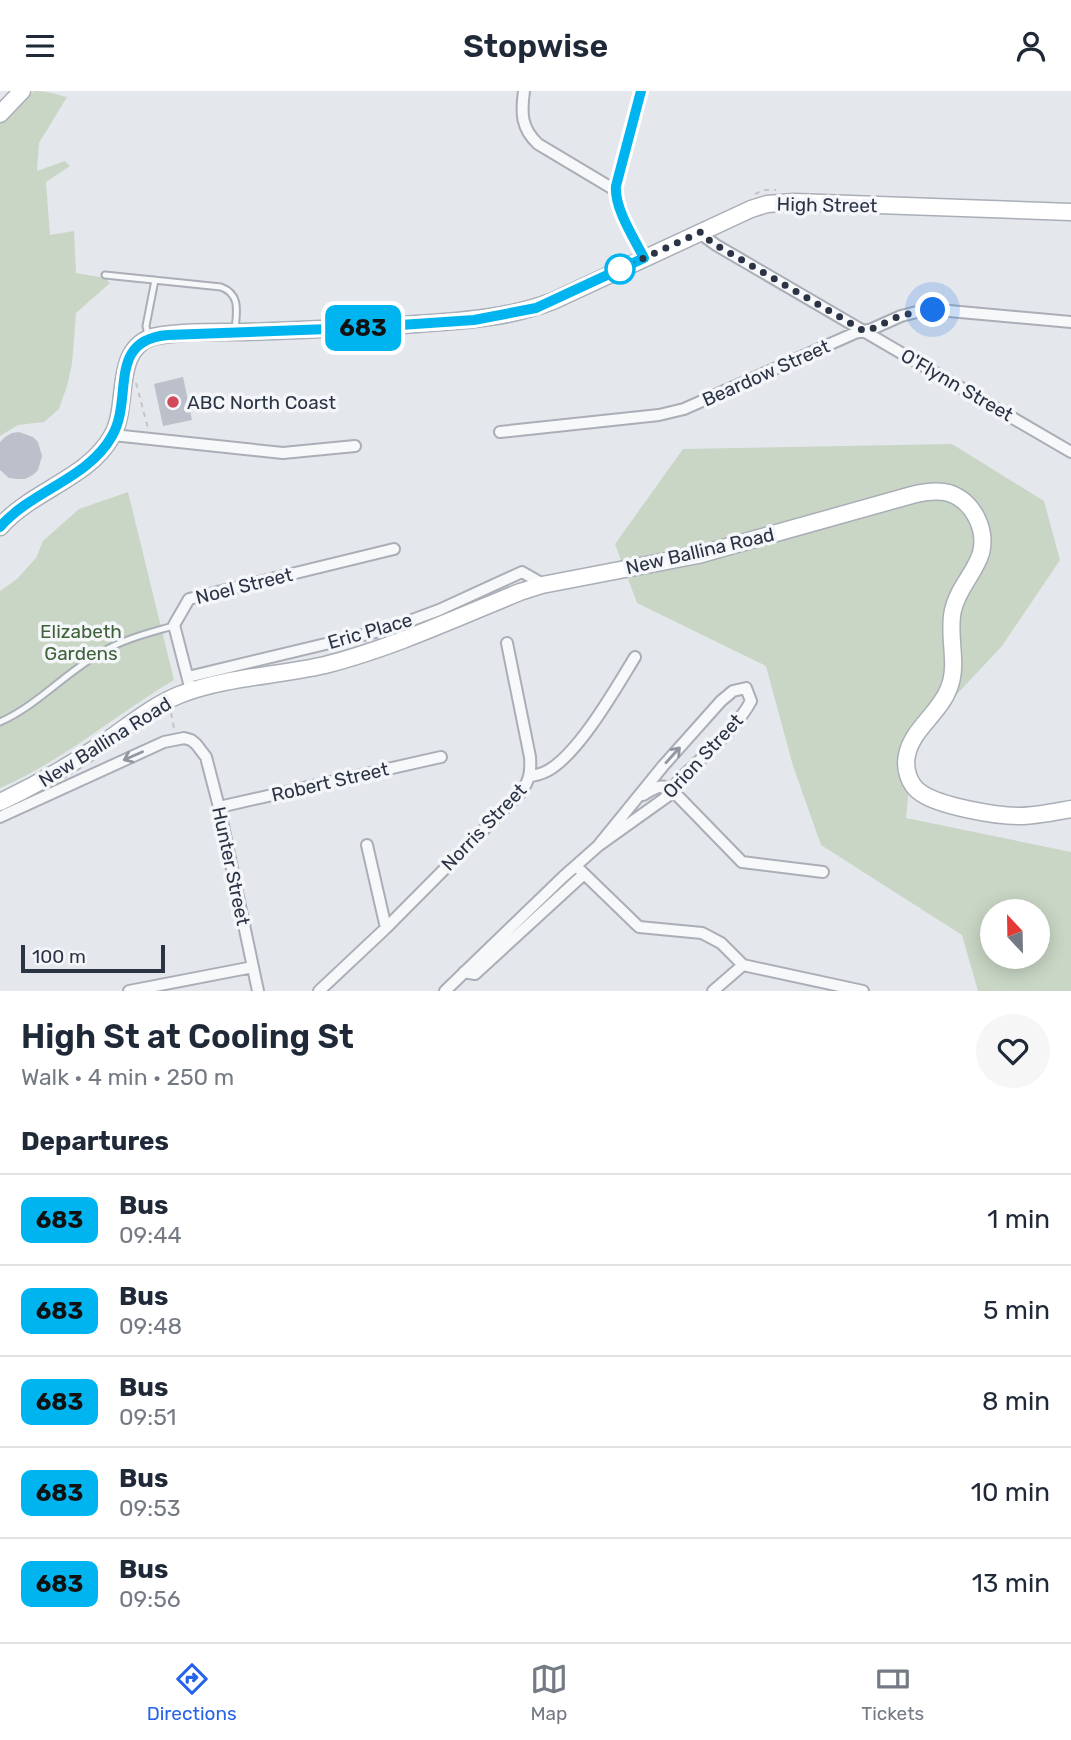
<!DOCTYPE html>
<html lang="en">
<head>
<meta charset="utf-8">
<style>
	body { margin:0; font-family:Rubik,sans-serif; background:#f6f6f7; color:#1f2937; height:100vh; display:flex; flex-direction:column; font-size:26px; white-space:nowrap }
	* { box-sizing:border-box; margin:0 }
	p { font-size:23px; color:#747a83 }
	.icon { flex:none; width:38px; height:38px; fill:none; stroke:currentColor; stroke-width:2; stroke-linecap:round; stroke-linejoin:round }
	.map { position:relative; height:900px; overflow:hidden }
	.drawer { display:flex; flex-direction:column; background:#fff; flex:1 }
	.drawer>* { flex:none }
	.badge { padding:0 14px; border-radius:10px; font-size:24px; line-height:46px }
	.needle { width:46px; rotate:338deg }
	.fabs { position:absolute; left:980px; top:808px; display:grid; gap:14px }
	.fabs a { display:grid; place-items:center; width:70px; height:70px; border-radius:50%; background:#fff; box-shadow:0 4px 18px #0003; font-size:35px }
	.scale { position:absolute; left:21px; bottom:18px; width:144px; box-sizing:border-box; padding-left:7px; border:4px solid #2b3445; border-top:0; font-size:19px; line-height:24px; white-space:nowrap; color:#2b3445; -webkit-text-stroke:5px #f4f6f9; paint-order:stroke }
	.you { position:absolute; width:35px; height:35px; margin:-18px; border:5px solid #fff; border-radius:50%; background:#1a73e8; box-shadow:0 0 0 10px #1a73e833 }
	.map>.badge { position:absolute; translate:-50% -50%; box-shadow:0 0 0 4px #fff }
	h2 { padding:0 21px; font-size:26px; line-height:63px }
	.round { display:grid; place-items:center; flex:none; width:74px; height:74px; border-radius:37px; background:#f6f6f7 }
	.head { display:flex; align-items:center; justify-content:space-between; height:119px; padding:0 21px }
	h1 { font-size:33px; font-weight:600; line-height:52px }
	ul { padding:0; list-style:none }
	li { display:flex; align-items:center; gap:21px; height:91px; padding:0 21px; border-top:2px solid #e0e1e3 }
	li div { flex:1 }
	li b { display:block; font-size:26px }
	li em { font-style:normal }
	li .badge { min-width:77px; font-weight:700; text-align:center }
	header { display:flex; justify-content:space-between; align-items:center; height:91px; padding:0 21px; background:#fff; font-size:32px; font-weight:600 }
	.dock { display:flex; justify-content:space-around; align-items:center; height:98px; border-top:2px solid #e0e1e3; background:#fff; font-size:19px; color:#747a83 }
	.dock a { display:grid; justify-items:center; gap:4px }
	.dock .active { color:#2563eb }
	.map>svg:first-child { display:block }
	.green { fill:#c9d6c5; fill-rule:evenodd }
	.building { fill:#bbc0ca }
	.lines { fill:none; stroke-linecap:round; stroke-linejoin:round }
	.lane-casing { stroke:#a9aeb7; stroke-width:9 }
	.street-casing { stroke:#a9aeb7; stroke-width:14 }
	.secondary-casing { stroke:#a9aeb7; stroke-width:19 }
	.path { stroke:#c2c5cb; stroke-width:2; stroke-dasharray:5 5; stroke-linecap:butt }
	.lane { stroke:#f7f8fa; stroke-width:5 }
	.street { stroke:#f7f8fa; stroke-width:10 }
	.secondary { stroke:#fff; stroke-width:16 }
	.oneway { stroke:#9196a0 }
	.line-casing { stroke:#fff; stroke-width:16 }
	.line { stroke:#00b5ef; stroke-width:10 }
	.walk { stroke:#2b3445; stroke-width:7; stroke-dasharray:0 12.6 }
	.stop-dot { fill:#fff; stroke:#00b5ef; stroke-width:3.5 }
	.poi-dot { fill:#d1495b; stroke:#f4f6f9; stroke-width:2.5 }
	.labels { text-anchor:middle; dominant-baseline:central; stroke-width:7; stroke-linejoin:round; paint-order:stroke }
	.street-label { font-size:19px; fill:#2b3445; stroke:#f4f6f9 }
	.poi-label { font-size:19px; fill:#2b3445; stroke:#f4f6f9; text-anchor:start }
	.park-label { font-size:19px; fill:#3f6138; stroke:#f4f6f9 }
</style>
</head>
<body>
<header><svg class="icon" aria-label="menu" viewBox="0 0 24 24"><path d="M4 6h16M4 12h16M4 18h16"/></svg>Stopwise<svg class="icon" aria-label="person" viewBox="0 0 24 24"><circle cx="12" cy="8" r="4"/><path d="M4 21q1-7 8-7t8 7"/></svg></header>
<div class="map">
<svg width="1071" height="900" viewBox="0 0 1071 900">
	<rect width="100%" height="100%" fill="#e4e7ec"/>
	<path class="green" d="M34,0c12,0 21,3 33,6l-28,46 -2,28 28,-10 5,5 -24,16 4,53 24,-4 2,42 29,5 5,5 -34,30 -4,51 -5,22 -8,23 -15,13 -26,3 -18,11v-312l9,-11z
		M952,353l92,57 16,59 -58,86 -88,94 -8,78 165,34v139h-93l-16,-56 -141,-90 -28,-79 -27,-100 -129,-63 -22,-59 68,-95zM992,821h46v45h-46z
		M128,401l46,188c-59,35 -111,81 -174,108v-197l17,-12 19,-21 7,-17 36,-32z"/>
	<path class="building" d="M183,286l9,43 -29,6 -9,-42z
		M19,341l14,5 5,5 4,14 -4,14 -5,5 -8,4h-8l-8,-1 -9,-8v-28l5,-5 7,-4z"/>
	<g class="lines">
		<g class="lane-casing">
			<path id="lane" d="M105,184l116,12c21,8 15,26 14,44
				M148,244l-2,-9 9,-46
				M0,631c38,-17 66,-50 102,-70 22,-13 47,-19 71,-26"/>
		</g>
		<g class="street-casing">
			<path id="street" d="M524,0c-3,22 -3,37 14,53l77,46
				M641,0l-25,95c-2,22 18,52 28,72
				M701,141l4,5 11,8 355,207
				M500,341l159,-17 25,-6 171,-76 17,-4 29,-13 20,-5h28l122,11
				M113,344l170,18 72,-7
				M188,586l200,-48 51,-19 83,-38 21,12
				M189,592l-15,-58 15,-26 205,-50
				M531,685c5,-1 11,-2 16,-5 31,-16 69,-83 88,-114
				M643,704c10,-6 18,-12 28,-6l71,73 81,10
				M219,716l222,-50
				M0,726l164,-75 20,-4 7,2 5,4 10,13 13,50 39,184
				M367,754l19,83
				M576,775l63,61 63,6 19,10 22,22 120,26
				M464,881l11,2 109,-100
				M129,900l124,-24
				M319,900l67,-63 135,-136c9,-12 10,-21 9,-35l-23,-114
				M445,900l118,-114 35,-31 65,-80 58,-65 12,-10 13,-3 5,13c-12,22 -32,41 -50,58 -12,12 -26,22 -33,37l-70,50
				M713,900l30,-26"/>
		</g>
		<g class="secondary-casing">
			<path id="secondary" d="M0,23l22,-23
				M0,436c32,-37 88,-48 112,-91 18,-31 0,-85 40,-99 26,-6 65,-5 92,-5 57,-2 114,-4 172,-8 46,-3 93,-6 137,-23l198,-92 16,-5 27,-2 277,10
				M0,711c36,-17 69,-36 102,-58 25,-17 48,-37 77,-49 46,-18 98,-19 146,-30 67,-17 131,-47 195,-73l22,-7 156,-30 214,-60c12,-3 25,-5 37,-2 24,8 38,36 32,60 -6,20 -23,35 -28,57 -6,26 6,53 -4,78 -9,25 -37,41 -42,67 -3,14 2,30 14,38 19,13 74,23 98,23 17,0 35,-4 52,-7"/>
		</g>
		<path class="path" d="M755,103l9,-4h12
			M136,292l12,45
			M171,622l3,15"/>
		<use href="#lane" class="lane"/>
		<use href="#street" class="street"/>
		<use href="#secondary" class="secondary"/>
	</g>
	<defs><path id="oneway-shaft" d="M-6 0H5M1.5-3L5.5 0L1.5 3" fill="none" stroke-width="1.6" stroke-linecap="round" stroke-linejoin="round" transform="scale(1.75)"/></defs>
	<g class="oneway">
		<use href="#oneway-shaft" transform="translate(673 664) rotate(-48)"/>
		<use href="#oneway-shaft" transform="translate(133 665) rotate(156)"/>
	</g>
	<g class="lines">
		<g class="line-casing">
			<path id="line" d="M0,436c32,-37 88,-48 112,-91 22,-38 -6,-96 56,-101l188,-7 118,-8 62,-12 108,-50c-10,-20 -30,-50 -28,-72l25,-95"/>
		</g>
		<use href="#line" class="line"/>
		<path class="walk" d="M620,178l81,-37 4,5 11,8 148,86c10,-2 19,-7 28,-12 14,-5 27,-8 41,-9"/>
	</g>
	<circle class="stop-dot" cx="620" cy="178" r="14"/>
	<circle class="poi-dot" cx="173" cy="311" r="7"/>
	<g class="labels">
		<g class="street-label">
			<text transform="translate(827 114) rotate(1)">High Street</text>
			<text transform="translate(766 282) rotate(-24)">Beardow Street</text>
			<text transform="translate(957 294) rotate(30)">O'Flynn Street</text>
			<text transform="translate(700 460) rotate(-13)">New Ballina Road</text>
			<text transform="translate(244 495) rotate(-14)">Noel Street</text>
			<text transform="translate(370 540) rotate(-16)">Eric Place</text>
			<text transform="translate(105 651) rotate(-32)">New Ballina Road</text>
			<text transform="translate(703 665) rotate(-47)">Orion Street</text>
			<text transform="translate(330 691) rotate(-13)">Robert Street</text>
			<text transform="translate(484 736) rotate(-46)">Norris Street</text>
			<text transform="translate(231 775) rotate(78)">Hunter Street</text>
		</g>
		<g class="poi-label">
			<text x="187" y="311">ABC North Coast</text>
		</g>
		<g class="park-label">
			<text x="81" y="540">Elizabeth<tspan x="81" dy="22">Gardens</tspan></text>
		</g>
	</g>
</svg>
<div class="fabs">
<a><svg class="needle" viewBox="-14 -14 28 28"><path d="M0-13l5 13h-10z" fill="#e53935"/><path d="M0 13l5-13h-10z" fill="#747a83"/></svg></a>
</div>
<div class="scale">100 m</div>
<div class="you" style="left:933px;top:219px"></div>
<b class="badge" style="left:363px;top:237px;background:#00b5ef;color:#111">683</b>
</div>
<section class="drawer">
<div class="head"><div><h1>High St at Cooling St</h1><p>Walk · 4 min · 250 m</p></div><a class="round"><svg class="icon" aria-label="heart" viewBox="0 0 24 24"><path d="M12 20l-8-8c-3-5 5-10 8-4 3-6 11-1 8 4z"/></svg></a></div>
<h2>Departures</h2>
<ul>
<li><span class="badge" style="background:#00b5ef;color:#111">683</span><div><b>Bus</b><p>09:44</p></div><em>1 min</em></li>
<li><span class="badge" style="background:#00b5ef;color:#111">683</span><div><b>Bus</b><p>09:48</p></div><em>5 min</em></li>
<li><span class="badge" style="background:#00b5ef;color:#111">683</span><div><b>Bus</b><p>09:51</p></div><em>8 min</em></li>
<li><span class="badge" style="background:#00b5ef;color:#111">683</span><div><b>Bus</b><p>09:53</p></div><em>10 min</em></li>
<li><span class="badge" style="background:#00b5ef;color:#111">683</span><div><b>Bus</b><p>09:56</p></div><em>13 min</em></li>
</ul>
</section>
<nav class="dock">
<a class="active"><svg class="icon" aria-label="directions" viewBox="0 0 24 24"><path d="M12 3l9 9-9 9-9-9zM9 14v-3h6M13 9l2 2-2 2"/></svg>Directions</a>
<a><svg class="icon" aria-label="map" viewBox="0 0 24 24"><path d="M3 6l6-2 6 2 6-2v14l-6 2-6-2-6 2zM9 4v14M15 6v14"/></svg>Map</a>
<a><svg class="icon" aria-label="tickets" viewBox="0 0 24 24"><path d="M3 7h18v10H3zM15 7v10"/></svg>Tickets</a>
</nav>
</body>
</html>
